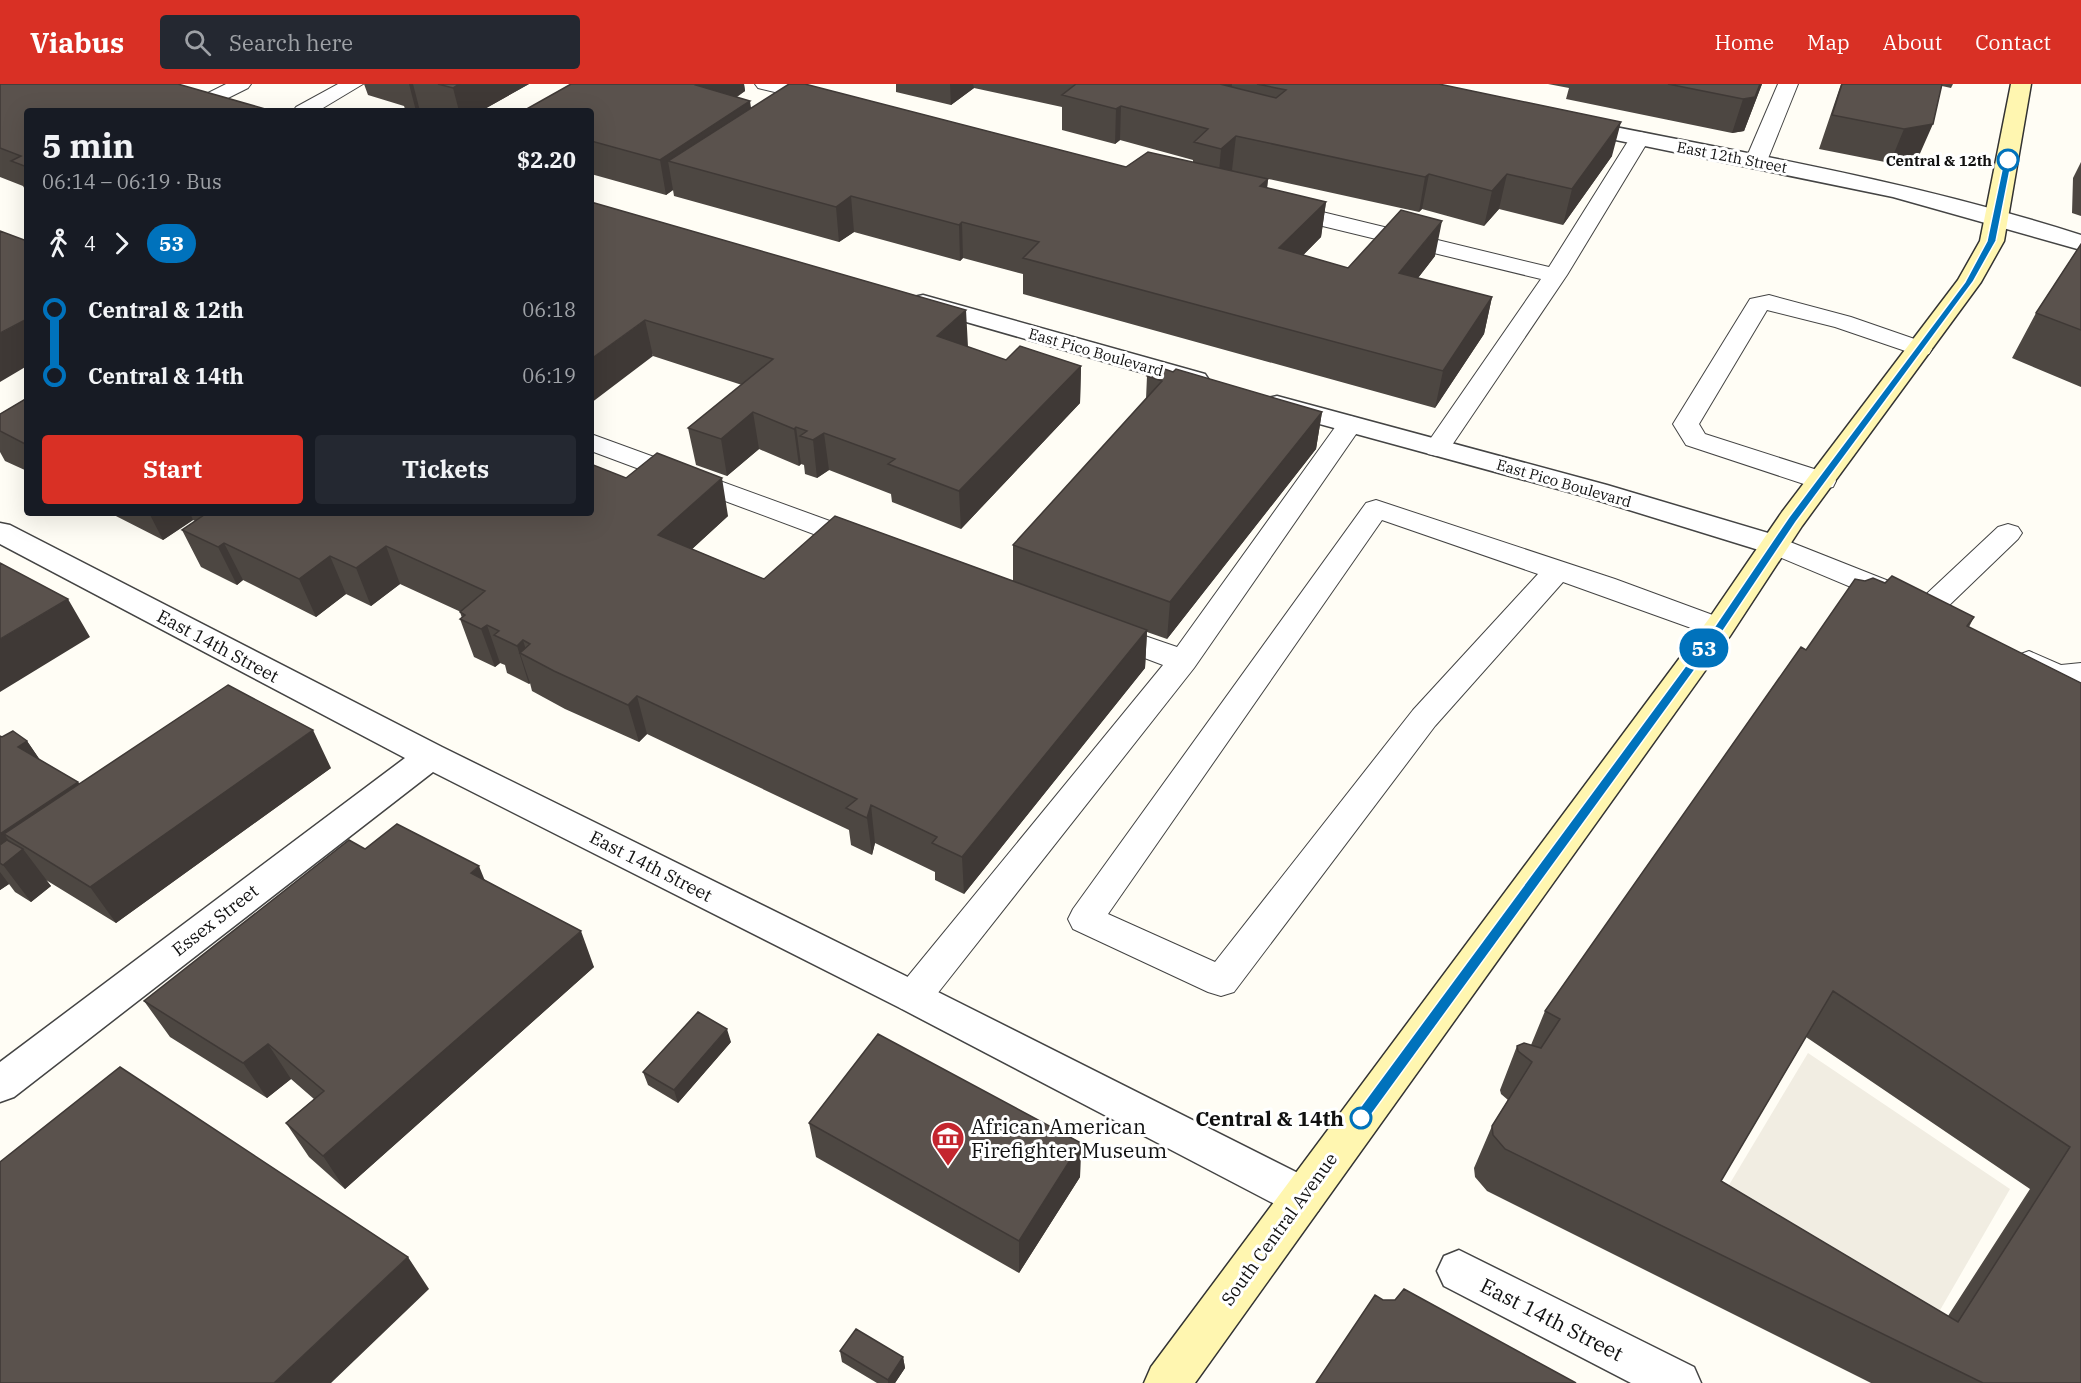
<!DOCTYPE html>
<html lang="en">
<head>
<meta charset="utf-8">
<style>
	body { margin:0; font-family:"IBM Plex Serif",serif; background:#242831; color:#f1f3f6; height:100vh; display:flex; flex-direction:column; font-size:22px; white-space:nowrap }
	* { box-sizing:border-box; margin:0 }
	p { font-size:20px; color:#9ea1a6 }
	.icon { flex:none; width:33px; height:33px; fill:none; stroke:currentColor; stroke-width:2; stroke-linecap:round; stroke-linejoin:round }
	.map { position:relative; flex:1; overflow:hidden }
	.drawer { position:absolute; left:24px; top:24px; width:570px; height:408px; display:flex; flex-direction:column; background:#171b24; border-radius:6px; box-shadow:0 6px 24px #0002 }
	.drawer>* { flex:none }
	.badge { padding:0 12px; border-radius:20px; font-size:21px; line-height:39px }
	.map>.badge { position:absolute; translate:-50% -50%; box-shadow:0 0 0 3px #fff }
	.legs { display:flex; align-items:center; gap:9px; height:66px; padding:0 18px; font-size:20px }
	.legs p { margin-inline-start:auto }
	.overview { display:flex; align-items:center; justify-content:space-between; height:102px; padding:0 18px }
	h1 { font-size:33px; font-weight:700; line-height:45px }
	.action { display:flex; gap:12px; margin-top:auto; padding:12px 18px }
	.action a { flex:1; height:69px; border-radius:6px; background:#d93025; color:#fff; font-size:24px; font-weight:700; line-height:69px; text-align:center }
	.action a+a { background:#242831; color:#f1f3f6 }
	ul { padding:0 18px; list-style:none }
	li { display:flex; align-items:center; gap:21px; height:66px; font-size:22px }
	li i { display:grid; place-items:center; width:9px; height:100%; margin:0 8px; background:currentColor }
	li i::after { content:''; width:15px; height:15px; margin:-8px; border:4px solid; border-radius:50%; background:#171b24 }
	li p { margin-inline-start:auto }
	li:first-child i { background:linear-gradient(#0000 50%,currentColor 0) }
	li:last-child i { background:linear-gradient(currentColor 50%,#0000 0) }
	header { display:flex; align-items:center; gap:36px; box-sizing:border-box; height:84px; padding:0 30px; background:#d93025; color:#fff }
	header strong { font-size:28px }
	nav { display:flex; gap:33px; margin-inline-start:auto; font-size:21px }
	.search { width:420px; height:54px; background:#242831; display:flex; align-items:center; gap:15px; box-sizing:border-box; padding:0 21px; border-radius:6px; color:#9ea1a6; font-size:22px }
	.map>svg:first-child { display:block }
	.plaza { fill:#f1ede2 }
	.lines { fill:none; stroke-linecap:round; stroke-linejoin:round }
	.service-casing { stroke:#444; stroke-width:2 }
	.minor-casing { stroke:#444; stroke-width:3 }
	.tertiary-casing { stroke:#444; stroke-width:3 }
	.secondary-casing { stroke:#333; stroke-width:3 }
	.service { fill:#fff; fill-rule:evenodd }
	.minor { fill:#fff; fill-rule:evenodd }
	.tertiary { fill:#fff; fill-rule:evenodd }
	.secondary { fill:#fff6b0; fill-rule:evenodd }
	.wall { fill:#4d4742; fill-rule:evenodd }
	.shaded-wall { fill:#3f3936 }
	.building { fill:#5a524d; stroke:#3f3936; stroke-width:1.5; fill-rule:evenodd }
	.line-1 { fill:#0072bc; stroke:#fff; stroke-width:1.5 }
	.stop-1-dot { fill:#fff; stroke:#0072bc; stroke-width:3 }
	.labels { text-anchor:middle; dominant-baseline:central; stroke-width:6; stroke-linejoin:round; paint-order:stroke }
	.far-street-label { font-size:15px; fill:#111; stroke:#fff }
	.far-stop-label { font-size:15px; font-weight:bold; fill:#111; stroke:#fff; text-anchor:end }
	.street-label { font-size:18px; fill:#111; stroke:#fff }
	.near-stop-label { font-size:21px; font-weight:bold; fill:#111; stroke:#fff; text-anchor:end }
	.near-poi-label { font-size:21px; fill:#111; stroke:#fff; text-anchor:start }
	.near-street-label { font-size:21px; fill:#111; stroke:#fff }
</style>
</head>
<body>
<header>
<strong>Viabus</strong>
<div class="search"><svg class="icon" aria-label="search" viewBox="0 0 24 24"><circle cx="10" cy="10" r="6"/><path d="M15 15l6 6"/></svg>Search here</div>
<nav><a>Home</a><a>Map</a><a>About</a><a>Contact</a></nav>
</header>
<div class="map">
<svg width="2081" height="1299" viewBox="0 0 2081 1299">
	<rect width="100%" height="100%" fill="#fffdf5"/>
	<path class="plaza" d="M1808,969l202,136 -89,154 -213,-123z"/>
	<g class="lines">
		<g class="service-casing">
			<path id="service" d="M226,0h25l-3,4 -32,16h-14l-3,-4 3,-4z
				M338,0h25l-45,27h-25l3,-4z
				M755,0h35l42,10 3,4 -3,4 -7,2 -67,-16z
				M1778,0h20l-31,77 -4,4h-14l-4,-4z
				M1640,48l7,2 3,4 -83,137 -121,179 -9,2 -9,-2 -4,-6 117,-169 -268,-65 -3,-5 3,-5 8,-2 268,65 81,-129 3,-4z
				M1769,211l82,22 78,27 3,5 -3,5 -9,2 -85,-29 -68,-17 -68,114 6,10 128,41 3,6 -3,6 -10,2 -10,-2 -127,-42 -13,-21 77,-125z
				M1350,332l9,3 4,5 -169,244 -268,340 -13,4 -13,-4 -5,-11 5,-11 263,-321 -66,-25 -5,-7 5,-7 10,-3 70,24 164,-228z
				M591,350l280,102 4,6 -4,6 -10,3 -10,-3 -260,-97z
				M1376,416l239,79 114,42 5,7 -5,7 -10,3 -156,-56 -128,144 -201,266 -13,4 -13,-4 -135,-63 -5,-10 5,-10 293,-406zM1382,436l156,54 -125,136 -198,252 -107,-48z
				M2008,440l10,3 4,6 -4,6 -79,76 -10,3 -10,-3 -5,-7 5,-7 79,-74z
				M1775,452l134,53 4,7 -4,7 -10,3 -10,-3 -124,-52 -4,-6 4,-6z
				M2029,567l32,14 20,-2v22c-21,5 -56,-4 -67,-23l4,-7z"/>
		</g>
		<g class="minor-casing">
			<path id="minor" d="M0,439l10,2 432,222 484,239 392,197 6,14 -6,14 -15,5 -15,-5 -388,-203 -467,-236 -419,325 -14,5v-40l405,-304 -405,-214z
				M1459,1166l235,117 7,16h-70l-187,-97 -7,-15 7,-15z"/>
		</g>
		<g class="tertiary-casing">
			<path id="tertiary" d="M1575,35c170,34 341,63 506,116v15l-188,-53 -326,-67 -3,-5 3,-5z
				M923,211l282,79 4,6 -4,6 -9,2 -282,-81 -3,-5 3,-5z
				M1277,312l330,89 178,53 5,7 -5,7 -10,3 -188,-58 -319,-87 -4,-6 4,-6z"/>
		</g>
		<g class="secondary-casing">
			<path id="secondary" d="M2011,0h20l-27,157 -23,41 -179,244 -72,110 -535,747h-51l7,-16 557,-747 74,-108 176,-232 22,-39z"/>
		</g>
		<use href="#service" class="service"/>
		<use href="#minor" class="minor"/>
		<use href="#tertiary" class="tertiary"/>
		<use href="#secondary" class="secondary"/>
	</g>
	<path class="wall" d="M0,0l27,27v82l-4,-7 -23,-9z
		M364,0h165l-48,27h-71l-5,-2 -1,-3 -36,-11z
		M571,0h173l1,7 -8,6 14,11 375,59 67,-5v-2l-73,-20 -5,4 -53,-14v-23l-88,-19 -23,17 -55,-13v-8h543l173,72 -49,69 -64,-16 -15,17 -62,-17 -3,3 -187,-41 36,8 -1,9 59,14 -5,35 -18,18 45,13 87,-12 -17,22 74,19 -8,37 -49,74 -412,-114v-20l-60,-16 -3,3 -106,-29 -15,10 -165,-46 -1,-6 -7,5 -75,-21v-63z
		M1548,0h214l-18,47 -12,2 -166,-34 3,-11z
		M1840,0h113l-2,4 -9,-2 -24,72 -28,5 -71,-14 22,-65z
		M2081,78v54l-9,-3 1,-35z
		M591,118l377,145 38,13 75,6 -1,37 -119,126 -69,-27 -1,-8 -62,-24 -12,8 -12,-4 -1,-9 -3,-1 -2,2 -40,-17 -32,27 -31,-11 -8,-37 54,-43 -89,-29z
		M2081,160v143l-69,-29 24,-45z
		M1173,288l149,40 -6,37 -149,190 -20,-7 -2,36 -181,226 -29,-14v-8l-60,-29 -3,12 -21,-10 -2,-15 -202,-96 -8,8 -74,-33 -33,-18 -2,-8 -1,1 -22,-11 -2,-8 -5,-2 -5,4 -21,-10 -14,-38 2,-1 -2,-6h1l-61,-28 -29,22 -25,-12 -30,23 -73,-37 -6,5 -36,-18 -19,-37 13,-9 -2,-1 -30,20 -53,-27h481l35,-35 102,38 -36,33 72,30 249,2v-36l133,-146 1,-23z
		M27,314v73l-22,-10 -5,-9v-38z
		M1885,499l89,34 -5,10 112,56v700h-210l-384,-192 -12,-14 -1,-9 18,-42 16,-26 -7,-6 -1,-4 17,-44 14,-1 14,-34 261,-361zM1806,953l224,152 -82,127 -227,-135z
		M0,652l2,1 25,4 13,19 40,24 251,-16 -215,155 -70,-43 5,6 -20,16 -16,-10 -6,-8 -9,6z
		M365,765l120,32 109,86 -249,222 -36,-32 -23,-34 28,-24 -23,-20 -24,19 -97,-61 -26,-36z
		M731,958l-53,61 -30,-18 -5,-13z
		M809,1039l272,20 -1,34 -61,96 -203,-116z
		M840,1267l63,6 2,11 -10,15h-18l-35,-21z"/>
	<path class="shaded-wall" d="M409,0h4l7,27h-4z
		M459,0h70l-48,27h-22l-6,-23z
		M698,0h46l1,7 -43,28 -6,-34z
		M950,0h23l1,4 -23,17z
		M1220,0h12l-2,23z
		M1760,0h2l-18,47 -12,2 11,-34z
		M750,17l5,34 -87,26 5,29 -7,5 -6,-35z
		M1121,22l-1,34 -5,4 1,-35z
		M1621,38l-9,34 -49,69 9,-36z
		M1933,40l-15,34 -28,5 14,-34z
		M1236,52l-4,34 -14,14 3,-35z
		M1429,90l-7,35 -3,3 6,-35z
		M1507,90l-8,35 -15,17 8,-35z
		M1268,95l-4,35 -4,-28z
		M851,112l3,36 -15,10 -3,-35z
		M1326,118l-5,35 -46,47 4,-36z
		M1442,137l-7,35 -42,54 6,-37z
		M962,138l1,36 -3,3 -1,-36z
		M1492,213l-8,37 -49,74 8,-37z
		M966,226l2,37 -31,-11z
		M27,235v47l-27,16v-49z
		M645,236l8,36 -62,47v-44z
		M1081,282l-1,37 -119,126 -2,-38z
		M753,328l6,37 -32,27 -6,-37z
		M1322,328l-6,37 -149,190 3,-37z
		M796,343l5,37 -2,2 -5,-37z
		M824,349l5,37 -12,8 -4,-38z
		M722,394l6,38 -62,57 -8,-38z
		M149,429h41l3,7 -30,20z
		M224,459l19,37 -6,5 -19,-38z
		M386,462l14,38 -29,22 -15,-38z
		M330,472l16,38 -30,23 -17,-38z
		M68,515l22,38 -90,55v-53z
		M487,541l13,38 -5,4 -14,-38z
		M1147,546l-2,38 -181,226 -2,-37z
		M523,556l5,17 -8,-4 10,30 -1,1 -12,-38z
		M637,612l10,38 -8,8 -11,-37z
		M313,646l18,38 -215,155 -26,-36z
		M27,657l26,38 -35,-32z
		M78,698l25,37 -99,15 14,19 5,-4 28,37 -20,16 -28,-37 -3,-2v-29z
		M871,721l4,38 -3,12 -5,-37z
		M479,782l15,37 -23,-30z
		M0,788l9,12 -9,6z
		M581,847l13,36 -249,222 -22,-33z
		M727,945l4,13 -53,61 -4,-13z
		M268,960l23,35 -24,19 -24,-35z
		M1081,1059l-1,34 -61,96v-32z
		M408,1173l21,32 -98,94h-57z
		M903,1273l2,11 -10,15h-7v-3z"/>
	<path class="building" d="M0,0h178l94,27h-245v56l-16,-6 10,-5 -21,-8z
		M438,0h21l-6,4z
		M571,0h127l-2,1 54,16 -90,59 -69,-19v-30h-68z
		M789,0h16l321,83 22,-15 120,27 -8,7 66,16 -47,46 69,20 53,-58 41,11 -43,52 93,24 -49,74 -420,-113 16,-16 -77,-20 -3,3 -108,-29 -15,11 -168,-46z
		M1076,0h144l56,14 10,-8 -29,-6h182l182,38 -49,67 -65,-15 -15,17 -63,-17 -4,3 -189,-41 -15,13 -27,-7 14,-13 -87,-23 -5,3 -54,-14z
		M1668,0h92l-5,13 -12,2z
		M1842,0h100l-9,40 -29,5 -72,-14z
		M591,118l375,108 -29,26 69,24 14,-14 61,20 -122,125 -71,-27 7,-5 -71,-26 -11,7 -13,-4 7,-5 -11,-4 -2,2 -41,-17 -32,27 -33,-11 85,-69 -128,-39 -54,39z
		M0,147l27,10v78l-27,14z
		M2081,160v86l-45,-17z
		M1156,282l17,6 3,-3 146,43 -152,190 -157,-57 149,-164 -15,-5z
		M27,314v47l-27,-14v-17z
		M657,369l65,25 -64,57 106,44 71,-63 312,114 -185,227 -30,-14 5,-6 -66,-32 -4,13 -21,-10 11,-9 -220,-103 -9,9 -74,-34 -34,-18 10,-9 -7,-4 -6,6 -23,-11 5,-4 -12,-6 -6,4 -21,-10 5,-4 -5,-3 25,-21 -99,-45 -30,22 -26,-12 -31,23 -75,-36 -6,4 -36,-17 25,-17h384v-49l35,14z
		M0,479l68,36 -68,40z
		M1892,492l82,41 -7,9 114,57v700h-98l-478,-234 -12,-14 -1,-9 40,-64 -14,-11 -1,-5 7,-3 17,5 19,-29 -15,-8 256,-364 5,3 49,-71 10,2 8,-3 12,5zM1833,907l237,156 -112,175 -237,-141z
		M228,601l85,45 -223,157 -86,-53z
		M13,647l14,10 -9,6 60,35 -78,52v-98l2,1z
		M397,740l82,42 -8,7 110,58 -258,225 -37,-33 38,-32 -56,-47 -25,19 -99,-62 205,-161 16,9z
		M7,756l16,9 -20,16 -3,-2v-18z
		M698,928l29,17 -53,61 -31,-18z
		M878,950l203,109 -62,98 -210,-118z
		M120,983l288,190 -134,126h-274v-221z
		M1404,1205l172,94h-260l59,-88 8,5h12z
		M856,1245l47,28 -15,23 -48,-29z"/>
	<path class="line-1" d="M2008,74l4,2 -16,81 -23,41 -177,240 -73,109 -357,491h-10v-9l359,-487 74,-109 176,-235 22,-41 17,-81z"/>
	<defs>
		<g id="museum-pin" transform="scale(1.725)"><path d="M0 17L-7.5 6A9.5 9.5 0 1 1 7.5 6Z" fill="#c4262e" stroke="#fff"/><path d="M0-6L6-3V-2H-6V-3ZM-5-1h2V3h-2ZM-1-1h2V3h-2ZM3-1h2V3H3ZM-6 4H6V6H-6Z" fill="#fff"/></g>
	</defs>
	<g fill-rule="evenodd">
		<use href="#museum-pin" x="948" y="1054"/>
	</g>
	<g class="stop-1-dot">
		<circle cx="2008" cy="76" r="10"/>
		<circle cx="1361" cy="1034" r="10"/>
	</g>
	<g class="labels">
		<g class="far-street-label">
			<text transform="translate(1732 73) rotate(11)">East 12th Street</text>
			<text transform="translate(1096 268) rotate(16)">East Pico Boulevard</text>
			<text transform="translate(1564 399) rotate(16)">East Pico Boulevard</text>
		</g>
		<g class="far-stop-label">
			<text x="1992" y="76">Central &amp; 12th</text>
		</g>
		<g class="street-label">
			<text transform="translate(218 562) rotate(28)">East 14th Street</text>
			<text transform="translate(651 782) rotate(27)">East 14th Street</text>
			<text transform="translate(215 836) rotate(-38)">Essex Street</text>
			<text transform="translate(1279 1145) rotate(-54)">South Central Avenue</text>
		</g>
		<g class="near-stop-label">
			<text x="1344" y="1034">Central &amp; 14th</text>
		</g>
		<g class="near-poi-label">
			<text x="971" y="1042">African American<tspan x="971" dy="24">Firefighter Museum</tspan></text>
		</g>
		<g class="near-street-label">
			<text transform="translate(1552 1235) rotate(27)">East 14th Street</text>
		</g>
	</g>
</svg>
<b class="badge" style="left:1704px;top:564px;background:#0072bc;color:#fff">53</b>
<section class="drawer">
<div class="overview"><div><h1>5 min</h1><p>06:14 – 06:19 · Bus</p></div><b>$2.20</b></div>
<div class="legs"><svg class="icon" aria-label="walk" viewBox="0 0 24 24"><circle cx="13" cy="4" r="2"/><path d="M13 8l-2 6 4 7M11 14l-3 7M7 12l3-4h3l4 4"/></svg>4<svg class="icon" aria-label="forward" viewBox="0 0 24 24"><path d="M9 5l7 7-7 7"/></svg><b class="badge" style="background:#0072bc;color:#fff">53</b></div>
<ul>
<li><i style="color:#0072bc"></i><b>Central &amp; 12th</b><p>06:18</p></li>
<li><i style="color:#0072bc"></i><b>Central &amp; 14th</b><p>06:19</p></li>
</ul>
<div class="action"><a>Start</a><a>Tickets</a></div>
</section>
</div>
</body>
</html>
